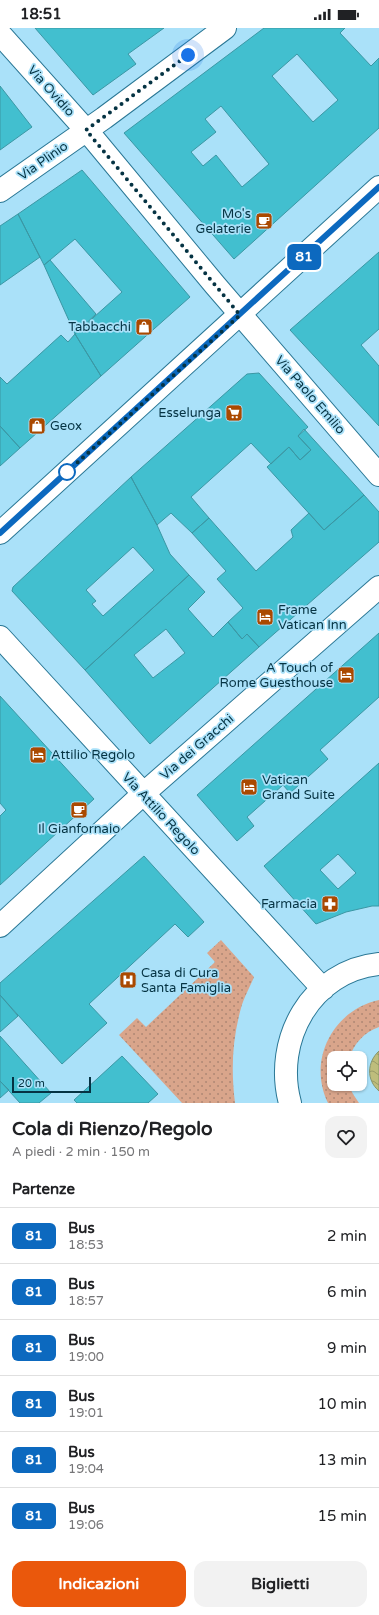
<!DOCTYPE html>
<html lang="it">
<head>
<meta charset="utf-8">
<style>
	body { margin:0; font-family:"Varela Round",sans-serif; background:#f2f2f2; color:#202124; height:100vh; display:flex; flex-direction:column; font-size:15px; white-space:nowrap }
	* { box-sizing:border-box; margin:0 }
	p { font-size:13px; color:#757577 }
	.icon { flex:none; width:22px; height:22px; fill:none; stroke:currentColor; stroke-width:2; stroke-linecap:round; stroke-linejoin:round }
	.map { position:relative; height:1075px; overflow:hidden }
	.sheet { display:flex; flex-direction:column; background:#fff; flex:1 }
	.sheet>* { flex:none }
	.badge { padding:0 8px; border-radius:6px; font-size:14px; line-height:26px }
	.controls { position:absolute; left:327px; top:1023px; display:grid; gap:8px }
	.controls a { display:grid; place-items:center; width:40px; height:40px; border-radius:8px; background:#fff; box-shadow:0 1px 3px #0004; font-size:20px }
	.scale { position:absolute; left:12px; bottom:10px; width:79px; box-sizing:border-box; padding-left:4px; border:2px solid #053343; border-top:0; font-size:11px; line-height:14px; white-space:nowrap; color:#053343; -webkit-text-stroke:3px #aae1f9; paint-order:stroke }
	.you { position:absolute; width:20px; height:20px; margin:-10px; border:3px solid #fff; border-radius:50%; background:#1a73e8; box-shadow:0 0 0 6px #1a73e833 }
	.map>.badge { position:absolute; translate:-50% -50%; box-shadow:0 0 0 2px #fff }
	h2 { padding:0 12px; font-size:15px; line-height:36px }
	.round { display:grid; place-items:center; flex:none; width:42px; height:42px; border-radius:12px; background:#f2f2f2 }
	.overview { display:flex; align-items:center; justify-content:space-between; height:68px; padding:0 12px }
	h1 { font-size:19px; font-weight:700; line-height:30px }
	.primary-button { display:flex; gap:8px; margin-top:auto; padding:8px 12px }
	.primary-button a { flex:1; height:46px; border-radius:12px; background:#ea580c; color:#fff; font-size:16px; font-weight:700; line-height:46px; text-align:center }
	.primary-button a+a { background:#f2f2f2; color:#202124 }
	ul { padding:0; list-style:none }
	li { display:flex; align-items:center; gap:12px; height:56px; padding:0 12px; border-top:1px solid #e0e0e0 }
	li div { flex:1 }
	li b { display:block; font-size:15px }
	li em { font-style:normal }
	li .badge { min-width:44px; font-weight:700; text-align:center }
	.status { display:flex; justify-content:space-between; align-items:center; height:28px; padding:0 20px; background:#fff; direction:ltr }
	.status svg { height:11px; fill:currentColor }
	.map>svg:first-child { display:block }
	.green { fill:url(#green-dots) }
	.water { fill:url(#water-waves); stroke:#86946b }
	.building { fill:#42bfcf; stroke:#3b97a4; fill-rule:evenodd }
	.lines { fill:none; stroke-linecap:round; stroke-linejoin:round }
	.minor-casing { stroke:#2a7795; stroke-width:24 }
	.major-casing { stroke:#2a7795; stroke-width:24 }
	.minor { stroke:#fff; stroke-width:22 }
	.major { stroke:#fff; stroke-width:22 }
	.line-casing { stroke:#fff; stroke-width:9 }
	.line { stroke:#0c69bf; stroke-width:6 }
	.walk { stroke:#053343; stroke-width:4; stroke-dasharray:0 7.2 }
	.stop-dot { fill:#fff; stroke:#0c69bf; stroke-width:2 }
	.labels { text-anchor:middle; dominant-baseline:central; stroke-width:3.5; stroke-linejoin:round; paint-order:stroke }
	.street-label { font-size:13px; fill:#053343; stroke:#aae1f9 }
	.poi-label { font-size:13px; fill:#053343; stroke:#aae1f9; text-anchor:end }
</style>
</head>
<body>
<div class="status"><b>18:51</b><svg viewBox="0 0 49 12"><path d="M0 12V9h3v3zM5 12V6h3v6zM10 12V3h3v9zM15 12V0h3v12zM26 1h20v11H26zM47 4h2v5h-2z"/></svg></div>
<div class="map">
<svg width="379" height="1075" viewBox="0 0 379 1075">
	<defs>
		<pattern id="green-dots" width="8" height="8" patternUnits="userSpaceOnUse"><rect width="8" height="8" fill="#d9a58b"/><path d="M2 2h.1M6 6h.1" fill="none" stroke="#ae8773" stroke-width="1.8" stroke-linecap="round"/></pattern>
		<pattern id="water-waves" width="16" height="10" patternUnits="userSpaceOnUse"><rect width="16" height="10" fill="#bebd7c"/><path d="M0 5q4-4 8 0t8 0" fill="none" stroke="#989a67"/></pattern>
	</defs>
	<rect width="100%" height="100%" fill="#aae1f9"/>
	<path class="green" d="M221,912l33,37c-4,10 -10,20 -13,31 -9,33 -10,62 -6,95h-53l-63,-68 18,-17 9,9 69,-65 -8,-9z
		M379,972v27c-15,5 -25,17 -30,31h-15v26h14l5,10 6,9h-31c-21,-43 5,-93 51,-103z"/>
	<path class="water" d="M379,1023v40c-13,-11 -12,-29 0,-40z"/>
	<path class="building" d="M35,0h129l-36,26 8,10 -43,31z
		M264,0h81l-5,5 31,33 8,-8v70l-145,131 -110,-126zM297,26l41,46 -25,22 -41,-46zM221,78l48,58 -27,23 -26,-32 -13,11 -12,-14 25,-20 -11,-13z
		M0,58l32,41 -32,23z
		M82,142l108,127 -89,79 -26,-42 47,-42 -47,-53 -31,26 -26,-51z
		M18,186l22,43 -40,28v-59z
		M379,224v77l-18,16 18,21v60l-89,-96z
		M50,232l46,54 -21,20 -31,-69z
		M75,306l26,42 -81,72 -20,-22v-49l7,7 54,-49 7,7z
		M259,345l49,54 -10,9 13,14 -11,10 -11,-13 -18,17 -20,-21 -60,54 18,21 -17,15 -21,-20 -14,12 -26,-48 116,-103z
		M0,398l20,22 -20,18z
		M304,401l60,66 -40,35 -57,-63 22,-20 11,13 11,-10 -13,-14z
		M131,449l26,48 13,29 19,21 -104,95 -73,-79 1,-4zM133,519l21,23 -51,46 -11,-12 4,-3 -10,-11z
		M364,467l15,17v30l-120,105 -12,-13 -5,5 -14,-17 15,-14 -26,-29 9,-8 -34,-38 17,-15 47,53 37,-34 -2,-7 18,-17 15,17z
		M189,547l16,17 -17,17 25,28 15,-15 14,17 5,-5 12,13 -109,97 -65,-74zM166,601l19,24 -32,25 -19,-23z
		M379,605v64l-59,53 8,9 -38,34 -7,-8 -36,32 7,9 -17,15 -40,-46z
		M0,668l94,103 -94,86v-69l6,-6 -6,-7z
		M379,735v143h-7l-26,6 -30,12 -52,-58zM338,826l18,19 -18,16 -18,-19z
		M144,828l60,66 -16,15 -13,-13 -86,80 18,19 -45,41 -62,-69v-12z
		M0,967l18,21 -18,16z
		M0,1008l51,57 -12,10h-19l-20,-22z
		M122,1028l36,38 -10,9h-71l-3,-3z
		M0,1053l9,9 -9,8z"/>
	<g class="lines">
		<g class="minor-casing">
			<path id="minor" d="M0,6l93,104 122,147 164,190
				M0,163l104,-73 121,-90
				M0,609l323,352
				M0,898l143,-132 236,-207
				M290,1075c-17,-63 21,-132 89,-139"/>
		</g>
		<g class="major-casing">
			<path id="major" d="M0,505l379,-346"/>
		</g>
		<use href="#minor" class="minor"/>
		<use href="#major" class="major"/>
	</g>
	<g class="lines">
		<g class="line-casing">
			<path id="line" d="M0,505l379,-346"/>
		</g>
		<use href="#line" class="line"/>
		<path class="walk" d="M67,444l173,-157 -154,-185 102,-75"/>
	</g>
	<defs>
		<g id="cafe-square" transform="scale(0.9)"><rect x="-9" y="-9" width="18" height="18" rx="4" fill="#aa4900" stroke="#aae1f9"/><path d="M-5.5-4.5H6V0H3Q3 3.5 0 3.5H-2.5Q-5.5 3.5-5.5 0ZM3-3.2v2h1.7v-2ZM-6 4.5H4V6H-6Z" fill="#fff"/></g>
		<g id="shop-square" transform="scale(0.9)"><rect x="-9" y="-9" width="18" height="18" rx="4" fill="#aa4900" stroke="#aae1f9"/><path d="M-5-2.5h2.3a2.7 3.5 0 0 1 5.4 0H5L5.5 6h-11ZM-1.5-2.5h3a1.5 2.3 0 0 0-3 0Z" fill="#fff"/></g>
		<g id="supermarket-square" transform="scale(0.9)"><rect x="-9" y="-9" width="18" height="18" rx="4" fill="#aa4900" stroke="#aae1f9"/><path d="M-6-5.5h2.5l.6 2H6L4.5 2H-2.5L-4.4-4H-6ZM-1.5 3.2a1.3 1.3 0 1 0 .1 0ZM3 3.2a1.3 1.3 0 1 0 .1 0Z" fill="#fff"/></g>
		<g id="hotel-square" transform="scale(0.9)"><rect x="-9" y="-9" width="18" height="18" rx="4" fill="#aa4900" stroke="#aae1f9"/><path d="M-6-4.5h1.5V1H6V5H4.5V3h-9V5H-6ZM-4 0a1.8 1.8 0 1 1 3.6 0ZM.5 0V-2.5h3Q6-2.5 6 0Z" fill="#fff"/></g>
		<g id="pharmacy-square" transform="scale(0.9)"><rect x="-9" y="-9" width="18" height="18" rx="4" fill="#aa4900" stroke="#aae1f9"/><path d="M-2-6h4v4h4v4h-4v4h-4v-4h-4v-4h4Z" fill="#fff"/></g>
		<g id="hospital-square" transform="scale(0.9)"><rect x="-9" y="-9" width="18" height="18" rx="4" fill="#aa4900" stroke="#aae1f9"/><path d="M-5-5h3v3.5h4V-5h3V5h-3V1.5h-4V5h-3Z" fill="#fff"/></g>
	</defs>
	<g fill-rule="evenodd">
		<use href="#cafe-square" x="264" y="193"/>
		<use href="#shop-square" x="144" y="299"/>
		<use href="#supermarket-square" x="234" y="385"/>
		<use href="#shop-square" x="37" y="398"/>
		<use href="#hotel-square" x="265" y="589"/>
		<use href="#hotel-square" x="346" y="647"/>
		<use href="#hotel-square" x="38" y="727"/>
		<use href="#hotel-square" x="249" y="759"/>
		<use href="#cafe-square" x="79" y="782"/>
		<use href="#pharmacy-square" x="330" y="876"/>
		<use href="#hospital-square" x="128" y="952"/>
	</g>
	<circle class="stop-dot" cx="67" cy="444" r="8"/>
	<g class="labels">
		<g class="street-label">
			<text transform="translate(51 63) rotate(48)">Via Ovidio</text>
			<text transform="translate(43 133) rotate(-35)">Via Plinio</text>
			<text transform="translate(310 367) rotate(49)">Via Paolo Emilio</text>
			<text transform="translate(197 719) rotate(-41)">Via dei Gracchi</text>
			<text transform="translate(161 786) rotate(47)">Via Attilio Regolo</text>
		</g>
		<g class="poi-label">
			<text x="251" y="186">Mo's<tspan x="251" dy="15">Gelaterie</tspan></text>
			<text x="131" y="299">Tabbacchi</text>
			<text x="221" y="385">Esselunga</text>
			<text x="50" y="398" text-anchor="start">Geox</text>
			<text x="278" y="582" text-anchor="start">Frame<tspan x="278" dy="15">Vatican Inn</tspan></text>
			<text x="333" y="640">A Touch of<tspan x="333" dy="15">Rome Guesthouse</tspan></text>
			<text x="51" y="727" text-anchor="start">Attilio Regolo</text>
			<text x="262" y="752" text-anchor="start">Vatican<tspan x="262" dy="15">Grand Suite</tspan></text>
			<text x="79" y="801" text-anchor="middle">Il Gianfornaio</text>
			<text x="317" y="876">Farmacia</text>
			<text x="141" y="945" text-anchor="start">Casa di Cura<tspan x="141" dy="15">Santa Famiglia</tspan></text>
		</g>
	</g>
</svg>
<div class="controls">
<a><svg class="icon" aria-label="locate" viewBox="0 0 24 24"><circle cx="12" cy="12" r="6"/><path d="M12 2v4M12 18v4M2 12h4M18 12h4"/></svg></a>
</div>
<div class="scale">20 m</div>
<div class="you" style="left:188px;top:27px"></div>
<b class="badge" style="left:304px;top:229px;background:#0c69bf;color:#fff">81</b>
</div>
<section class="sheet">
<div class="overview"><div><h1>Cola di Rienzo/Regolo</h1><p>A piedi · 2 min · 150 m</p></div><a class="round"><svg class="icon" aria-label="heart" viewBox="0 0 24 24"><path d="M12 20l-8-8c-3-5 5-10 8-4 3-6 11-1 8 4z"/></svg></a></div>
<h2>Partenze</h2>
<ul>
<li><span class="badge" style="background:#0c69bf;color:#fff">81</span><div><b>Bus</b><p>18:53</p></div><em>2 min</em></li>
<li><span class="badge" style="background:#0c69bf;color:#fff">81</span><div><b>Bus</b><p>18:57</p></div><em>6 min</em></li>
<li><span class="badge" style="background:#0c69bf;color:#fff">81</span><div><b>Bus</b><p>19:00</p></div><em>9 min</em></li>
<li><span class="badge" style="background:#0c69bf;color:#fff">81</span><div><b>Bus</b><p>19:01</p></div><em>10 min</em></li>
<li><span class="badge" style="background:#0c69bf;color:#fff">81</span><div><b>Bus</b><p>19:04</p></div><em>13 min</em></li>
<li><span class="badge" style="background:#0c69bf;color:#fff">81</span><div><b>Bus</b><p>19:06</p></div><em>15 min</em></li>
</ul>
<div class="primary-button"><a>Indicazioni</a><a>Biglietti</a></div>
</section>
</body>
</html>
